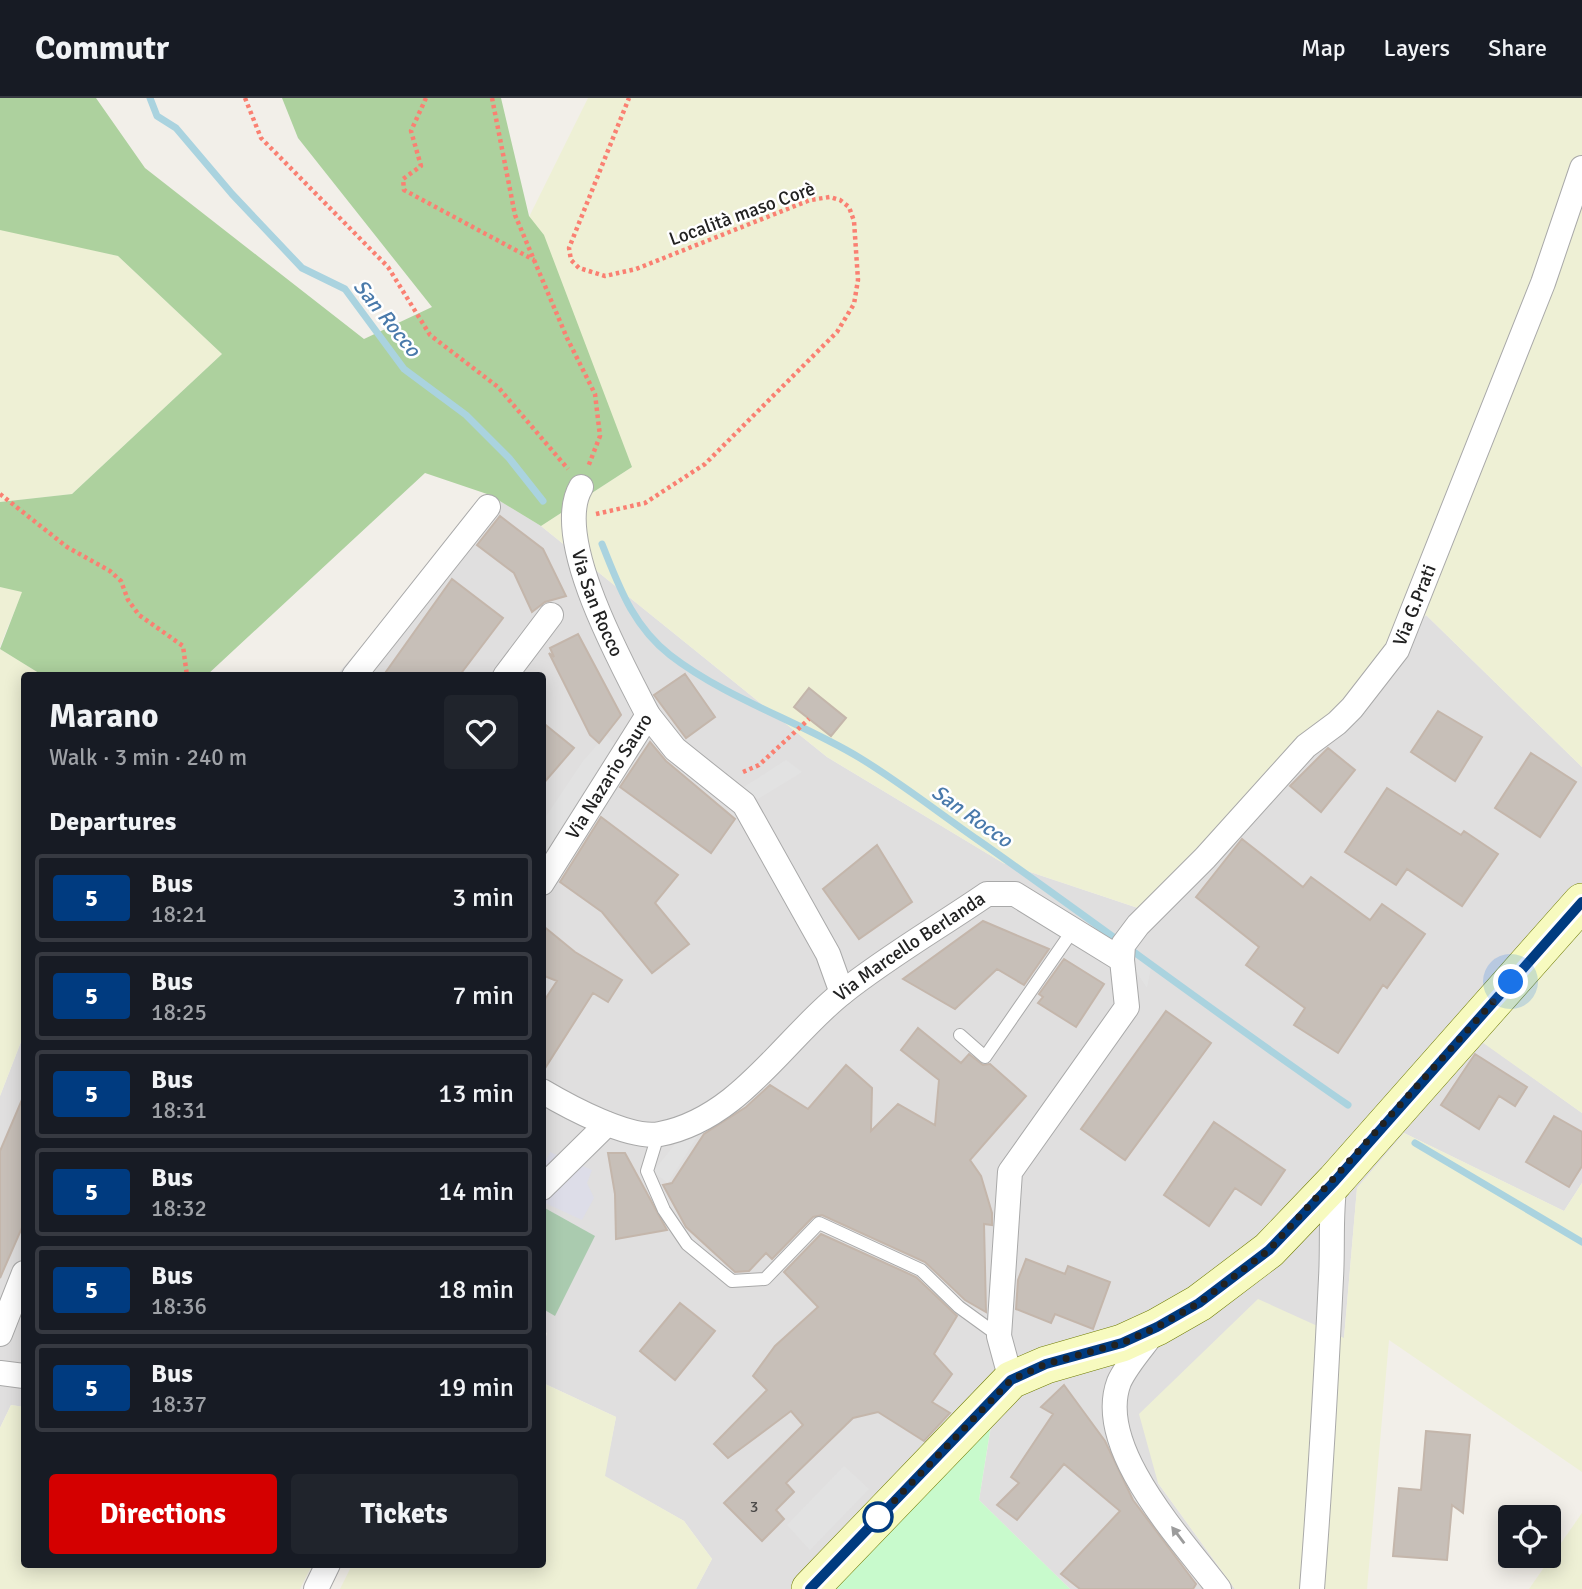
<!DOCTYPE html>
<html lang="en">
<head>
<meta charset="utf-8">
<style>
	body { margin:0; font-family:Signika,sans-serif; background:#20242c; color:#f1f3f6; height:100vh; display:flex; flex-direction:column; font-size:26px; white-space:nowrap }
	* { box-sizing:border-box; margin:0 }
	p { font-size:23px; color:#9ea1a6 }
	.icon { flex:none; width:38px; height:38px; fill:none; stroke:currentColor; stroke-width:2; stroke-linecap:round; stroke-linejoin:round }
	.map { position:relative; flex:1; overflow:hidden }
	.details { position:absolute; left:21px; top:574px; width:525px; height:896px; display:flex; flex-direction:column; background:#171b24; border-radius:7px; box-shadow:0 4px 18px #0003 }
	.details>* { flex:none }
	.badge { padding:0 14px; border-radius:5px; font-size:24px; line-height:46px }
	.fabs { position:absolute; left:1498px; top:1407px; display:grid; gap:14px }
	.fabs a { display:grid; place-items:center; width:63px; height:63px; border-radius:7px; background:#171b24; box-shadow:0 4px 18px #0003; font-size:35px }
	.you { position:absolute; width:35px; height:35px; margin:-18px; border:5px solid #fff; border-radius:50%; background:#1a73e8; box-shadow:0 0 0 10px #1a73e833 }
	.map>.badge { position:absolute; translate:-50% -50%; box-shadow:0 0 0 4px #fff }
	h2 { padding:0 28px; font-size:26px; line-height:63px }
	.round { display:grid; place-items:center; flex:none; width:74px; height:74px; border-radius:7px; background:#20242c }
	.head { display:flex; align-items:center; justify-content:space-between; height:119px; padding:0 28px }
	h1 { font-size:33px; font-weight:800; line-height:52px }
	.primary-button { display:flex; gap:14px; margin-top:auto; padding:14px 28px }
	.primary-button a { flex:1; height:80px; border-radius:7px; background:#d40000; color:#fff; font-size:28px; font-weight:800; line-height:80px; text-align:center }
	.primary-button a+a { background:#20242c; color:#f1f3f6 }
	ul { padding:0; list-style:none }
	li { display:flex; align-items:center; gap:21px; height:88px; margin:0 14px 10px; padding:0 14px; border:4px solid #363941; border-radius:7px }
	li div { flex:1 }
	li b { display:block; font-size:26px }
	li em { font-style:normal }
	li .badge { min-width:77px; font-weight:700; text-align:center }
	header { display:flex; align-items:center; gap:42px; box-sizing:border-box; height:98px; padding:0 35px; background:#171b24; border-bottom:2px solid #363941 }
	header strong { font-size:33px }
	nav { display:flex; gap:38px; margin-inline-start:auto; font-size:24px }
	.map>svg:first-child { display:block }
	.residential { fill:#e0dfdf }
	.farmland { fill:#eef0d5 }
	.forest { fill:#add19e }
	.cemetery { fill:#aacbaf }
	.park { fill:#c8facc }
	.parking { fill:#e2e2e2 }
	.plaza { fill:#dddde8 }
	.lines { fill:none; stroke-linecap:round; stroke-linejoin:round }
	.stream { stroke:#aad3df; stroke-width:7 }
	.building { fill:#c7bfb8; stroke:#c4b6ab; stroke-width:2 }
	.lane-casing { stroke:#a9a9a9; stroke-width:14 }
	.street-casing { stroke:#a9a9a9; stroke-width:26 }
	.secondary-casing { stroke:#707d05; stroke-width:38 }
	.path { stroke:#fa8072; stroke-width:4.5; stroke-dasharray:3.5 3.5; stroke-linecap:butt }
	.lane { stroke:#fff; stroke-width:12 }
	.street { stroke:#fff; stroke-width:24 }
	.secondary { stroke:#f7fabf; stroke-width:37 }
	.oneway { fill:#9c9c9c }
	.line-casing { stroke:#fff; stroke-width:16 }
	.line { stroke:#003b80; stroke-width:10 }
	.walk { stroke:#222; stroke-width:7; stroke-dasharray:0 12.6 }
	.stop-dot { fill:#fff; stroke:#003b80; stroke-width:3.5 }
	.labels { text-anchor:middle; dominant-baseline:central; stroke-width:5; stroke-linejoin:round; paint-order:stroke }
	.number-label { font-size:16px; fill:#4b4948 }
	.street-label { font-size:19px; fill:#222; stroke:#fff }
	.water-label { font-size:21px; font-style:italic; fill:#4a7aab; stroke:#fff }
</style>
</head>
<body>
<header>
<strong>Commutr</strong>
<nav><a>Map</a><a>Layers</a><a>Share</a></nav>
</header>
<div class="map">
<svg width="1582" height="1491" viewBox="0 0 1582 1491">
	<rect width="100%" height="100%" fill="#f2efe9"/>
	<path class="residential" d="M490,397l51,31 286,231 176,106 135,45 288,-293 156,152v162l-109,106 109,78v70l-18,28 -160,-78 -47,55 -13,150 -186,145 77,106h-165l-91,-89 12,-74 -75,26 -51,52 -50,85h-119l16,-30 -28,-38 -80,-45 12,-59 -73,-34v-34l4,-16 -5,-3v-654h-206z
		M24,936v373l-13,-2 -11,23v-332z"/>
	<path class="farmland" d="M588,0h994v669l-156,-152 -288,293 -135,-45 -176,-106 -286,-231 91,-59 -103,-250z
		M0,130l118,28 104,98 -150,140 -72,8z
		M0,489l23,4 -23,55z
		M0,551l42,26 -18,1v358l-24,62z
		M1582,831v184l-110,-78z
		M1404,1035l160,78 18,-28v289l-193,-132 -22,249h-132l-77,-106 -19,-69 119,-115 86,39 13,-150z
		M543,1285l73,34 -11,59 79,45 28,38 -16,30h-356l12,-24 190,-1z
		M11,1307l13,2v157l288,1 -12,24h-300v-161z
		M1582,1415v76h-53z"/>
	<path class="forest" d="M0,0h96l49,70 219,171 68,-32 -134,-169 -16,-40h219l28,118 15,19 88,232 -91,59 -51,-31 -65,-22 -218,202h-165l-42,-26 22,-57 -22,-5v-85l72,-8 150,-140 -104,-98 -118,-26z"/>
	<path class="cemetery" d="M543,1109l52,29 -40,80 -12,-7z"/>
	<path class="park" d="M991,1327l-12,75 91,89h-240z"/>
	<path class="parking" d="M606,637l18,18 -81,130v-62l40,-60z
		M786,662l16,12 -44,27 -14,-12z
		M1130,852l21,18 -4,20 -16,-24z
		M687,1031l13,3 -32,51 -15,-11z
		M844,1368l25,23 -59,61 -23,-25z"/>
	<path class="plaza" d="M550,1054l42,18 -5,13 7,15 -12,22 -39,-18 -1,-32z"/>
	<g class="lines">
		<path class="stream" d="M150,0l7,18 19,12 56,66 70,74 43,21 59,80 62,46 43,43 34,43
			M602,446c17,42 30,81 68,111 57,44 129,66 190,103 41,25 79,55 118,82 124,87 245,179 370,265
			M1415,1045l167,99"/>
	</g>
	<path class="building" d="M500,418l43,33 23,47 -21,6 -13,10 -18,-39 -37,-28z
		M452,481l51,39 -44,58h-76z
		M578,536l43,81 -22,28 -9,-8 -41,-82 5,4 -4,-9z
		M685,576l30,43 -29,21 -32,-43z
		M809,590l37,30 -15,18 -37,-29z
		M1438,613l44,26 -27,44 -44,-29z
		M542,624l32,26 -32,37z
		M650,644l16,19 69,58 -24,34 -91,-66z
		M1328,650l27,22 -34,42 -31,-26z
		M1531,655l45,29 -36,55 -45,-29z
		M1387,690l74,47 3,-4 34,23 -36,52 -55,-37 -11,16 -51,-33z
		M601,719l77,58 -23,28 34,41 -37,29 -50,-61 -42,-30z
		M1242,741l61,48 8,-10 59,43 12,-16 43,30 -38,54 -4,-3 -45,68 -44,-28 11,-17 -59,-43 13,-18 -63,-50z
		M877,747l35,57 -53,37 -36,-50z
		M983,823l66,28 -25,36 -27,-16 -42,40 -52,-30z
		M542,827l33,27 47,28 -14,22 -15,-9 -51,80v-69l15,-23 -15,-6z
		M1064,861l40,25 -28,43 -38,-24 5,-6 -4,-3z
		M1166,913l45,32 -86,117 -44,-31z
		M918,930l43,35 8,-9 14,11 7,-1 36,32 -56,64 11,16 11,37v12l-8,-1 2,88 -21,-12 -40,-38 -103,-47 -9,2 -41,42 -6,-6 -17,18 -14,1 -49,-45 -23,-42 9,-2 32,-49 42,-27 24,-22 38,24 38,-44 26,23 -1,43 27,-27 37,21 4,-45 -38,-30z
		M1475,956l52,33 -12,19 -16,-10 -20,33 -38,-24z
		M24,997v128l-24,55v-127z
		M1554,1018l28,16v34l-13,21 -43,-25z
		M1214,1024l71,48 -24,35 -26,-17 -26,38 -45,-31z
		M608,1055h17l42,77 -51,9 -1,-45z
		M821,1136l95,43 41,39 -23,38 18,20 -20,28 18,11 -26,28 -46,-29 -25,6 -67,65 8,9 -18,18 8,9 -22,22 -38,-38 79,-78 -12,-14 -63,47 -14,-14 53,-54 -14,-14 22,-30 43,-39 -34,-35z
		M1026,1161l39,15 3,-8 42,16 -17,47 -38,-15 -4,9 -35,-14 2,-29z
		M680,1205l35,28 -40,49 -35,-29z
		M1064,1287l41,56 28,59 63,84 -3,5h-113l-19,-15 59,-63 -56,-47 -47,56 -20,-15 22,-22 -8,-6 42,-63 -12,-7z
		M1426,1333l44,4 -7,78 -11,-8 -5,55 -54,-4 6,-68 22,2z"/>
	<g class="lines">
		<g class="lane-casing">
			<path id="lane" d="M960,937l25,22 88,-127
				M658,1037l-11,36 17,39 23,34 45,37 33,-2 54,-56 102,47 38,37 40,29"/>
		</g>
		<g class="street-casing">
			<g id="street">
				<path id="s1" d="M581,389c-30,51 42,179 67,228"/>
				<path d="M354,578l134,-169"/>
				<path d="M505,578l46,-61"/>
				<path id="s2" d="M542,785l106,-168 27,34 69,55 84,150 14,39"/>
				<path id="s3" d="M1122,862l1,-15 15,-20 67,-67 101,-112 31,-23 15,-15 45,-58 146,-367 39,-115"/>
				<path id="s4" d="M542,993c27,16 88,49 118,43 79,-15 124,-95 182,-141 45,-36 97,-66 145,-99h28l107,66 5,47 -117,165 -11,164 12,44"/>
				<path d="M542,1090l65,-64"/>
				<path d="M1156,1231c-11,16 -29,35 -37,53 -25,66 63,158 100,207"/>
				<path d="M0,1236l24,-61"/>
				<path d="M0,1275l24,3"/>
				<path d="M316,1491l12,-25"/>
				<path d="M1312,1491c8,-104 14,-207 19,-311 2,-33 -1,-64 4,-97"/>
			</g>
		</g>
		<g class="secondary-casing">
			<path id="secondary" d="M810,1491l201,-209 35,-15 76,-22 35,-16 42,-24 70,-53 66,-69 247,-279"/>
		</g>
		<path class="path" d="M245,0l16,40 127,129 42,68 68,52 70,82
			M426,0l-15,33 10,35 -18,13 1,11 130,70
			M492,0l23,117 52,123 28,56 5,42 -12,31
			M0,396l67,53 43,24 11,10 7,19 11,15 44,31 4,30
			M596,416l49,-11 60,-39 132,-132 17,-28 4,-24 -4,-59 -5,-14 -9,-7 -10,-3 -20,3 -174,69 -31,7 -26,-8 -8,-8 -2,-12 60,-150
			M743,674l16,-7 50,-46"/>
		<use href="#lane" class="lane"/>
		<use href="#street" class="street"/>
		<use href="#secondary" class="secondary"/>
	</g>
	<defs><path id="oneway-solid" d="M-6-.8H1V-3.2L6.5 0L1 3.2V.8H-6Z" transform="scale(1.75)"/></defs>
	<use class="oneway" href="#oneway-solid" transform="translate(1178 1437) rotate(-127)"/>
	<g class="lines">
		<g class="line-casing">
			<path id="line" d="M810,1491l201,-209 35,-16 76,-21 35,-16 42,-24 70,-53 66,-69 247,-279"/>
		</g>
		<use href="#line" class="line"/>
		<path class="walk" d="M878,1419l-9,10 142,-147 35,-16 76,-21 35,-16 42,-24 70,-53 242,-268"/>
	</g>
	<circle class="stop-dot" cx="878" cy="1419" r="14"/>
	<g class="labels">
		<g class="number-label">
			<text x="754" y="1409">3</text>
		</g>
		<g class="street-label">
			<text transform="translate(742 116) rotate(-20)">Località maso Corè</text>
			<text stroke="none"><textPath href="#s1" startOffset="121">Via San Rocco</textPath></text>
			<text stroke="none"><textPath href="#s3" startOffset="467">Via G.Prati</textPath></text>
			<text stroke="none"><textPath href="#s2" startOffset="126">Via Nazario Sauro</textPath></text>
			<text stroke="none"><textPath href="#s4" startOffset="443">Via Marcello Berlanda</textPath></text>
		</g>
		<g class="water-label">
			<text transform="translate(387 220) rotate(51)">San Rocco</text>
			<text transform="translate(972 718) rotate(35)">San Rocco</text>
		</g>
	</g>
</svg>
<div class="fabs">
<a><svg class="icon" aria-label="locate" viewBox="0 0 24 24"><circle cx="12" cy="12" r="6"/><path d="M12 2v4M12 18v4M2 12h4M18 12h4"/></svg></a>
</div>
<div class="you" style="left:1511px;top:884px"></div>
<section class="details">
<div class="head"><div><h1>Marano</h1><p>Walk · 3 min · 240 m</p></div><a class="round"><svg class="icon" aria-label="heart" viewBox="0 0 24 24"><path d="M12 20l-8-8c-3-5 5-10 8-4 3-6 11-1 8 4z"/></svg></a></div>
<h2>Departures</h2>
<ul>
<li><span class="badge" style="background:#003b80;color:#fff">5</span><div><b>Bus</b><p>18:21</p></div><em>3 min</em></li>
<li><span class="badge" style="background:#003b80;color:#fff">5</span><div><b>Bus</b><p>18:25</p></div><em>7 min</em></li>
<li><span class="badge" style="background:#003b80;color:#fff">5</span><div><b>Bus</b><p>18:31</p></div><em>13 min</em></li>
<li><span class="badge" style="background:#003b80;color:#fff">5</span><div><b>Bus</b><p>18:32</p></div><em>14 min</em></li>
<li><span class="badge" style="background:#003b80;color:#fff">5</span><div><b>Bus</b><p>18:36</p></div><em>18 min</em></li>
<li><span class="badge" style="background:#003b80;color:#fff">5</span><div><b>Bus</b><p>18:37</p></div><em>19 min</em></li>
</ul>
<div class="primary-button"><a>Directions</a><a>Tickets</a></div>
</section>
</div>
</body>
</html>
